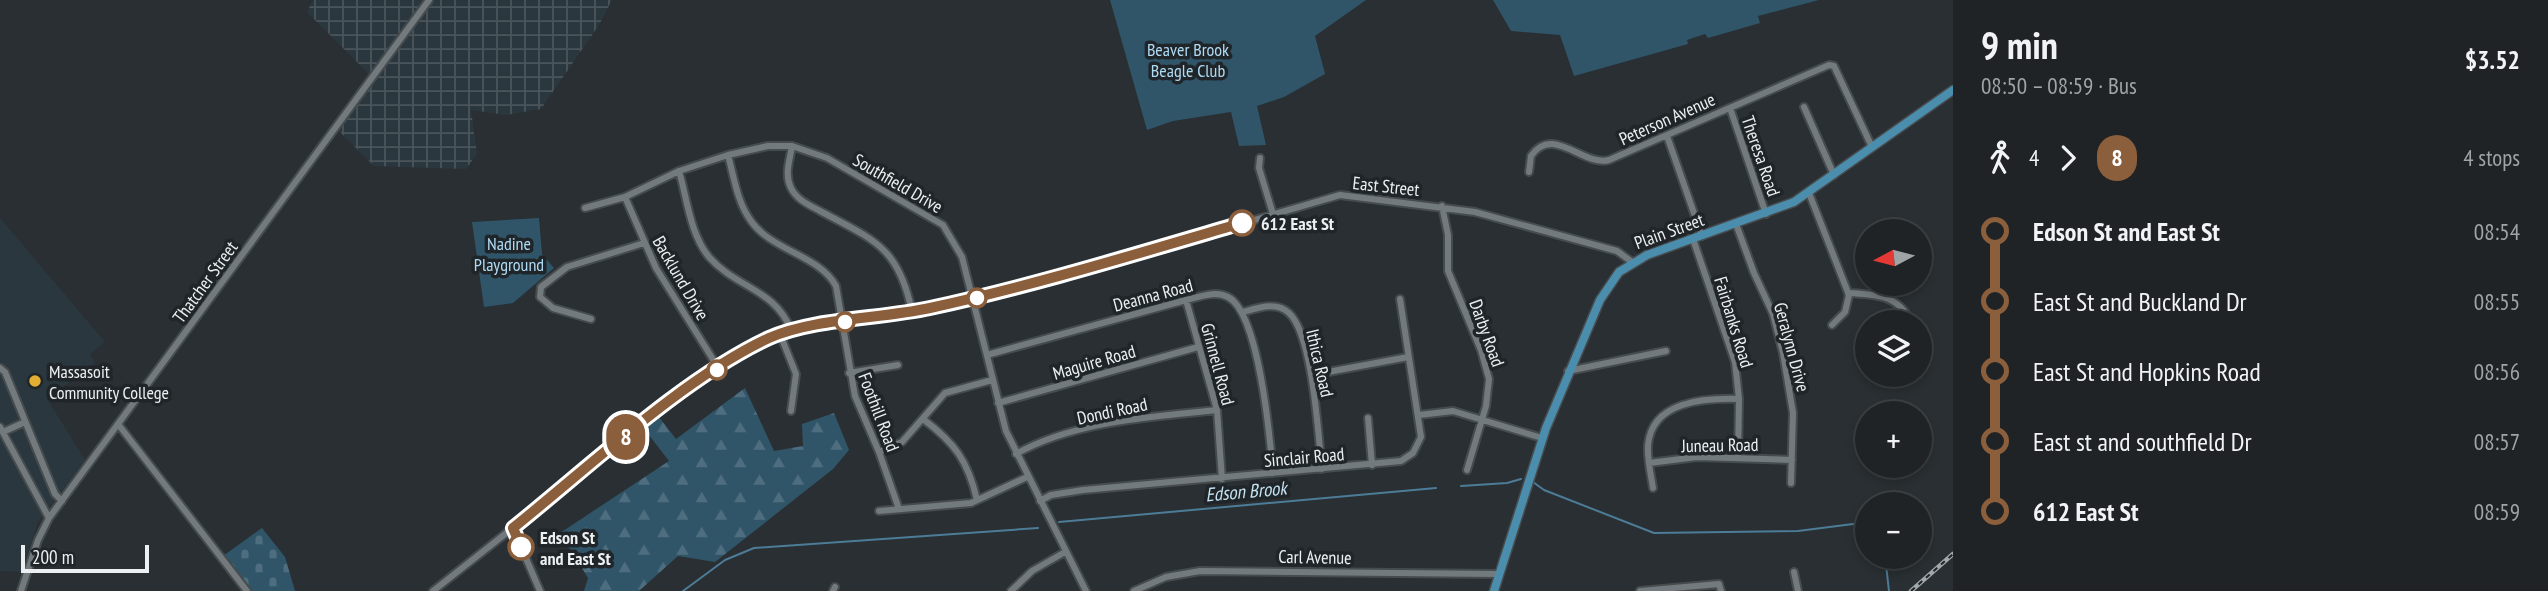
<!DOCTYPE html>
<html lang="en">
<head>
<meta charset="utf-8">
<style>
	body { margin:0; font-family:"PT Sans Narrow",sans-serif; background:#2c2f32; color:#f1f3f6; height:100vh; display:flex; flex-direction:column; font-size:26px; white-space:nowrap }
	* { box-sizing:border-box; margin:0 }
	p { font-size:23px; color:#a1a4a7 }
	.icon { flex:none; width:38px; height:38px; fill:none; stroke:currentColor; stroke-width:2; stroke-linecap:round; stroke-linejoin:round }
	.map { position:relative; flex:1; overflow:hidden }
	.side { display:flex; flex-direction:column; background:#1f2326; width:595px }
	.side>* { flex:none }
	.badge { padding:0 14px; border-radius:23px; font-size:24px; line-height:46px }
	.needle { width:46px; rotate:263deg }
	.buttons { position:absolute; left:1855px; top:219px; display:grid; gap:14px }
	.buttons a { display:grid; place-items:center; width:77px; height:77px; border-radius:50%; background:#1f2326; box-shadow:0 4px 10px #0003,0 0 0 2px #3c4043; font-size:35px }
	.scale { position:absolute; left:21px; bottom:18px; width:128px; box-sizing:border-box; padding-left:7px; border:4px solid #ecf0f2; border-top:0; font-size:19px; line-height:24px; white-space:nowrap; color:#ecf0f2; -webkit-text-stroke:5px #1f2528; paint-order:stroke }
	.map>.badge { position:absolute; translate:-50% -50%; box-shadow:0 0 0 4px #fff }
	.legs { display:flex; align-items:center; gap:10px; height:77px; padding:0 28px; font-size:23px }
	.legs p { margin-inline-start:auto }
	.summary { display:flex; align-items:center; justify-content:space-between; height:119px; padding:0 28px }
	h1 { font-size:38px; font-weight:600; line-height:52px }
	ul { padding:0 28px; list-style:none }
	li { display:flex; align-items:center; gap:24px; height:70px; font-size:26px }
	li i { display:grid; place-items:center; width:10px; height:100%; margin:0 9px; background:currentColor }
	li i::after { content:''; width:18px; height:18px; margin:-9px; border:5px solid; border-radius:50%; background:#1f2326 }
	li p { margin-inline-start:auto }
	li:first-child i { background:linear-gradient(#0000 50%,currentColor 0) }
	li:last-child i { background:linear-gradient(currentColor 50%,#0000 0) }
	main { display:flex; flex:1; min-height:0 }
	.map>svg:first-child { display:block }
	.built { fill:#2b373f }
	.industrial { fill:url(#industrial-grid) }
	.forest { fill:url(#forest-firs) }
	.cemetery { fill:url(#cemetery-stones) }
	.park { fill:#305569 }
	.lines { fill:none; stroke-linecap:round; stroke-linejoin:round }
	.stream { stroke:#4c7c97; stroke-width:2 }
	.minor-casing { stroke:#464b4e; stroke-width:10 }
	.major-casing { stroke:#464b4e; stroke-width:11 }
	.minor { stroke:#737a7e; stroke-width:6 }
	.major { stroke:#4b8dac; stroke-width:8 }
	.rail-casing { stroke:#a2a7a9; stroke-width:4.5 }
	.rail { stroke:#1f2528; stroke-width:2; stroke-dasharray:5; stroke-linecap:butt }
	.line-1-casing { stroke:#fff; stroke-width:16 }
	.line-1 { stroke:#8b5e3c; stroke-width:10 }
	.stop-1-dot { fill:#fff; stroke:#8b5e3c; stroke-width:3.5 }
	.poi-dot { fill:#e2af34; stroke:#1f2528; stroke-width:2.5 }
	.labels { text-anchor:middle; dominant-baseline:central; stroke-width:7; stroke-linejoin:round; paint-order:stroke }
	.park-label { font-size:18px; fill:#b0dbf5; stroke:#1f2528 }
	.street-label { font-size:18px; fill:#ecf0f2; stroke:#1f2528 }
	.stop-label { font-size:18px; font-weight:bold; fill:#ecf0f2; stroke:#1f2528; text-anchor:start }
	.poi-label { font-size:18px; fill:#ecf0f2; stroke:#1f2528; text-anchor:start }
	.water-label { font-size:19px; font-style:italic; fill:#c6e3f4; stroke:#1f2528 }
</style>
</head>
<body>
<main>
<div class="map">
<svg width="1953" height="591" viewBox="0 0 1953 591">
	<defs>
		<pattern id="industrial-grid" width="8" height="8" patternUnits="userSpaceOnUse" patternTransform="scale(1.75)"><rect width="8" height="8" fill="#2b373f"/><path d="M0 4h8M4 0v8" fill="none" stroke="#4a545b"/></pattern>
		<pattern id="forest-firs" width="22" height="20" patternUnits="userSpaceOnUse" patternTransform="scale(1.75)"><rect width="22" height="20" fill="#305569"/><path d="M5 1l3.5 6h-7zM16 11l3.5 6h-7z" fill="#4e6e7f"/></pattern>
		<pattern id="cemetery-stones" width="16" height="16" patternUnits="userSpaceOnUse" patternTransform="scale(1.75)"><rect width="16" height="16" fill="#305569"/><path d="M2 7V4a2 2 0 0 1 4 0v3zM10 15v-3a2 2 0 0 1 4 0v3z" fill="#4e6e7f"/></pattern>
	</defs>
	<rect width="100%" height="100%" fill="#292f32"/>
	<path class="built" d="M0,218l105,124 -15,12 5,9 -48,36 38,61 -48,64 -15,48 -22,-1z"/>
	<path class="industrial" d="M313,0h113l-57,74 -62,-62z
		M433,0h179l-13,25 -58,84 -35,6 -35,-5 6,44 -11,15 -92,-3 -36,-36z"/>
	<path class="forest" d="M745,388l29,63 29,-5 -1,-22 32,-11 15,37 -16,19 -118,93 -37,-6 -39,35h-55l4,-13 -28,-45 109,-72 -24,-31 14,-13 17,22z"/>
	<path class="cemetery" d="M262,528l23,29 10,34h-43l-29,-35z"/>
	<path class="park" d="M1110,0h256l-51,36 10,38 -41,23 -27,9 9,39 -27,1 -8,-34 -58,9 -26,9z
		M1493,0h326l-61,16 2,7 -52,15 -3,-4 -18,6 1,4 -114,32 -14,-41 -49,-4z
		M539,218l3,36 12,14 -41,35 -29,4 -12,-85z"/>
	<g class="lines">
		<path class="stream" d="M1533,482l11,8 110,43 144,-2 63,-8 6,5
			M1461,486l46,-3 14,-4
			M1059,522l377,-34
			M1885,556l4,35
			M683,591l42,-31 29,-12 284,-20"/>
		<g class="minor-casing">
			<path id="minor" d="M1804,107l30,68
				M1730,108l36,106
				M1667,136l35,100
				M792,146c-2,14 -8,28 -1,42 6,12 18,17 29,23 54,29 79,36 92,101
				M728,155c6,22 9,47 23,66 21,30 68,34 85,65l19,110 24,56 20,57
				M1260,158l-1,10 14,46
				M679,171c8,27 11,63 30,86 27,31 66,32 82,73
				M1529,172l2,-16c22,-32 52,11 78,4l220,-95 5,1 38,81
				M1809,193l40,102 -4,17 -13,13
				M625,197l31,71 63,101
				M1442,206l6,29v36l33,79 8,29 -3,27 -19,64
				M585,208l40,-11 54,-26 49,-16 40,-9h24l35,12 116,67 19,32 44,174 80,160
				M1736,224l18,49 19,41 10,39 10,60 -2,70
				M1693,239l42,123 4,37 -1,58
				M1848,293c26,1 52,2 62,29
				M1186,300l31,110 5,69
				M1243,312c15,-4 33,-11 46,1 24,22 29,122 33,156
				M591,319l-38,-11 -13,-11 1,-10 26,-20 77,-24
				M780,334l16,40 -5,37
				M987,355l199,-55c14,-3 29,-10 42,-3 31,16 42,141 45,176
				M0,368l5,4 50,122 7,7
				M1568,371l98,-20
				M849,373l49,-8
				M1312,375l96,-18
				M998,403l200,-56
				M1419,415l34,-4 89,27
				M1368,418l4,47
				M923,419c32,24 45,42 54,81
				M118,424l129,167
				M0,427l49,91
				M3,432l22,-10
				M879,452l23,-10 43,-49 47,-13
				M1016,454c58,-33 136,-37 201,-44
				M1649,463l48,-6 95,3
				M1653,488c-2,-13 -6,-29 -5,-43 4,-44 56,-47 91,-46
				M1040,501l11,-6 32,-5 318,-29 12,-8 8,-16 -21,-138
				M879,511l92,-8 56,-26
				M513,528l27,63
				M1794,572l4,19
				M21,591l17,-51 11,-22 380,-518
				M433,591l259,-205 65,-41 34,-15 121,-18 130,-30 298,-87 135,17 142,39 15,11
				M833,591l2,-4
				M1011,591l21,-20 33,-19
				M1134,591l32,-14 34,-6 298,3
				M1640,591l79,-7 2,7"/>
		</g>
		<g class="major-casing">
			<path id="major" d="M1494,591l52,-163 54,-128 19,-28 28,-17 147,-53 159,-112"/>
		</g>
		<use href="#minor" class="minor"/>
		<use href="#major" class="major"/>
		<g class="rail-casing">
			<path id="rail" d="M1911,591l42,-37"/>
		</g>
		<use href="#rail" class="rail"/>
	</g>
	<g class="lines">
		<g class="line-1-casing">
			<path id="line-1" d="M521,547l-8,-19c75,-60 170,-150 256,-190 45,-20 111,-19 161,-30 106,-23 209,-55 312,-85"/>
		</g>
		<use href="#line-1" class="line-1"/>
	</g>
	<g class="stop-1-dot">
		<circle cx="1242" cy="223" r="12"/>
		<circle cx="977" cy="298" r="9"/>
		<circle cx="845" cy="322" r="9"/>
		<circle cx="717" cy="370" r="9"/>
		<circle cx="521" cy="547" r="12"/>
	</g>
	<circle class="poi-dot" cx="35" cy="381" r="7"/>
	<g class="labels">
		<g class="park-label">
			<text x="1188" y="49">Beaver Brook<tspan x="1188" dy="21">Beagle Club</tspan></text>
			<text x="509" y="243">Nadine<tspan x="509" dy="21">Playground</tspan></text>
		</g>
		<g class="street-label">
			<text transform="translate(1667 119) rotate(-24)">Peterson Avenue</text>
			<text transform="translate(1761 156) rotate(71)">Theresa Road</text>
			<text transform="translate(898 183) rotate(30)">Southfield Drive</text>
			<text transform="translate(1386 186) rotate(6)">East Street</text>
			<text transform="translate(1669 231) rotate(-20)">Plain Street</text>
			<text transform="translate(681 278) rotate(60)">Backlund Drive</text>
			<text transform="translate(205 282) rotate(-54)">Thatcher Street</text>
			<text transform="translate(1153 295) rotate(-15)">Deanna Road</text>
			<text transform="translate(1734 322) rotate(73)">Fairbanks Road</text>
			<text transform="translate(1487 333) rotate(70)">Darby Road</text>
			<text transform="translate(1792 347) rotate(75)">Geralynn Drive</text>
			<text transform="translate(1094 362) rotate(-16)">Maguire Road</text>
			<text transform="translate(1320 363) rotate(77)">Ithica Road</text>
			<text transform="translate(1218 364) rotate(75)">Grinnell Road</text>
			<text transform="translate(1112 411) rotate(-12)">Dondi Road</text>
			<text transform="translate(879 412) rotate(69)">Foothill Road</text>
			<text transform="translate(1720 445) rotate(-1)">Juneau Road</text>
			<text transform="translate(1304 457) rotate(-5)">Sinclair Road</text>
			<text transform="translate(1315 557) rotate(1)">Carl Avenue</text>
		</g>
		<g class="stop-label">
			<text x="1261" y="223">612 East St</text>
			<text x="540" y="537">Edson St<tspan x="540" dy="21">and East St</tspan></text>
		</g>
		<g class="poi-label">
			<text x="49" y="371">Massasoit<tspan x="49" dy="21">Community College</tspan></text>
		</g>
		<g class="water-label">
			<text transform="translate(1246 491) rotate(-5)">Edson Brook</text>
		</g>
	</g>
</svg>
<div class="buttons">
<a><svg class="needle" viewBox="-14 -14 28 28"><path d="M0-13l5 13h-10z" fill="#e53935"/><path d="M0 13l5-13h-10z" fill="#a1a4a7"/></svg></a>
<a><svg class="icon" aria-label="layers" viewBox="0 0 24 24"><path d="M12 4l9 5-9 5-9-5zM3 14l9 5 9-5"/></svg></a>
<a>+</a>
<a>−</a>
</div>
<div class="scale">200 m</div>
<b class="badge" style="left:626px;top:437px;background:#8b5e3c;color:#fff">8</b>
</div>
<section class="side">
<div class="summary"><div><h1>9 min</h1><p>08:50 – 08:59 · Bus</p></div><b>$3.52</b></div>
<div class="legs"><svg class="icon" aria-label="walk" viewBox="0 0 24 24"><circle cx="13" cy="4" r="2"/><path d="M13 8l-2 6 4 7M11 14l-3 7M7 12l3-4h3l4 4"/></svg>4<svg class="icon" aria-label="forward" viewBox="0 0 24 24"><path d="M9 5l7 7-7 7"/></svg><b class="badge" style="background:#8b5e3c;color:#fff">8</b><p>4 stops</p></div>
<ul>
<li><i style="color:#8b5e3c"></i><b>Edson St and East St</b><p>08:54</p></li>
<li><i style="color:#8b5e3c"></i><span>East St and Buckland Dr</span><p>08:55</p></li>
<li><i style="color:#8b5e3c"></i><span>East St and Hopkins Road</span><p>08:56</p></li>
<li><i style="color:#8b5e3c"></i><span>East st and southfield Dr</span><p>08:57</p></li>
<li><i style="color:#8b5e3c"></i><b>612 East St</b><p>08:59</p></li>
</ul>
</section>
</main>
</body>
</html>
